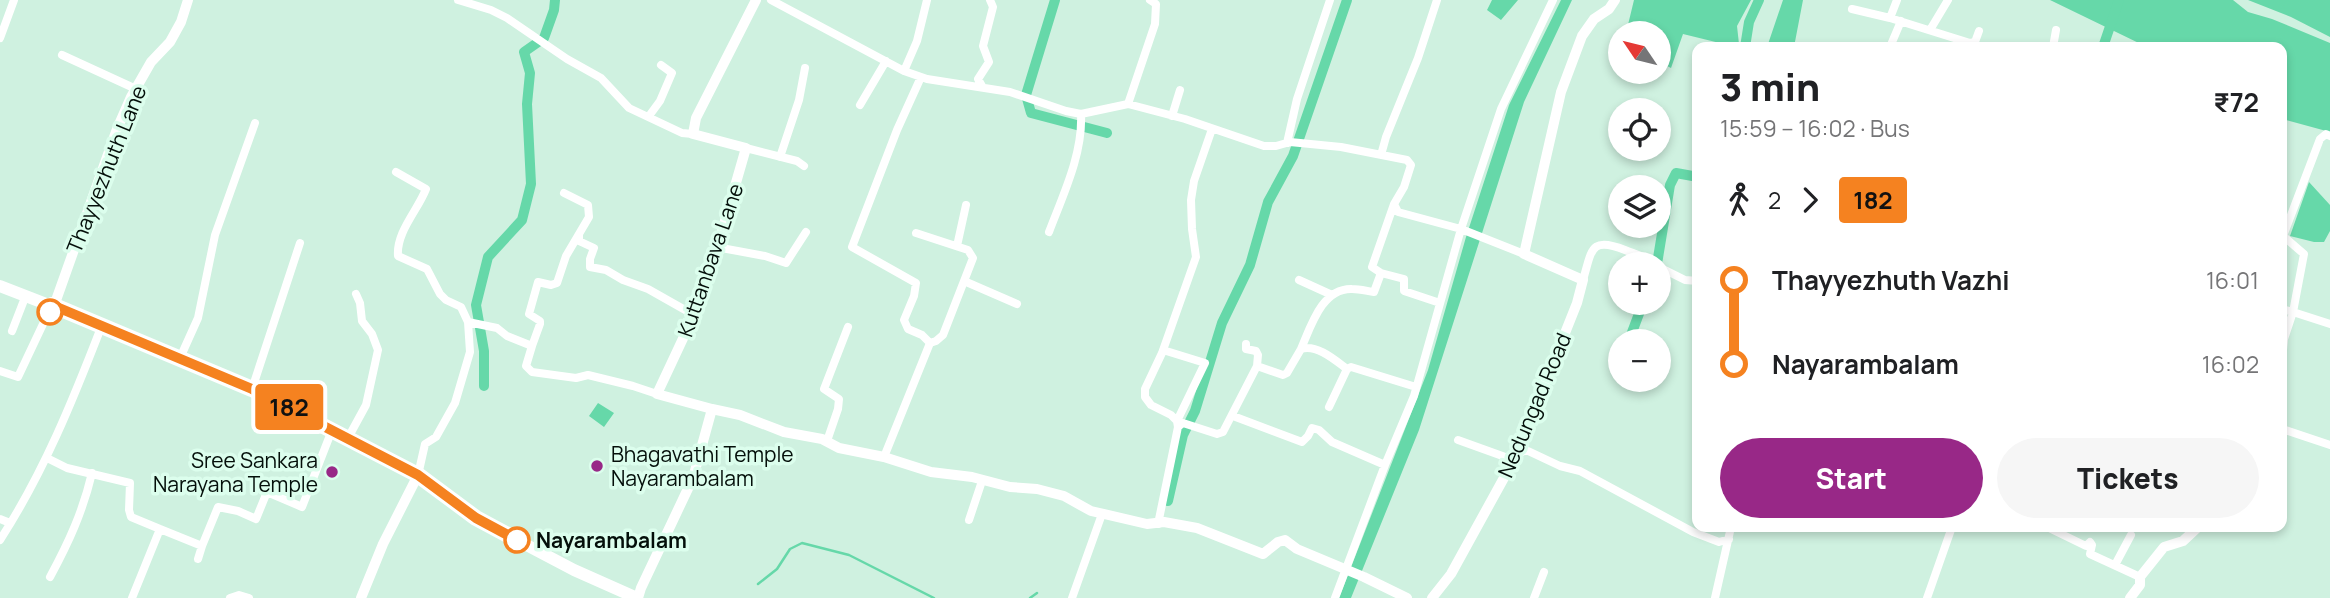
<!DOCTYPE html>
<html lang="en">
<head>
<meta charset="utf-8">
<style>
	body { margin:0; font-family:Manrope,sans-serif; background:#f6f6f6; color:#202124; height:100vh; display:flex; flex-direction:column; font-size:26px; white-space:nowrap }
	* { box-sizing:border-box; margin:0 }
	p { font-size:23px; color:#757577 }
	.icon { flex:none; width:38px; height:38px; fill:none; stroke:currentColor; stroke-width:2; stroke-linecap:round; stroke-linejoin:round }
	.map { position:relative; flex:1; overflow:hidden }
	.drawer { position:absolute; left:1692px; top:42px; width:595px; height:490px; display:flex; flex-direction:column; background:#fff; border-radius:14px; box-shadow:0 4px 10px #0003 }
	.drawer>* { flex:none }
	.badge { padding:0 14px; border-radius:5px; font-size:24px; line-height:46px }
	.needle { width:46px; rotate:305deg }
	.controls { position:absolute; left:1608px; top:21px; display:grid; gap:14px }
	.controls a { display:grid; place-items:center; width:63px; height:63px; border-radius:50%; background:#fff; box-shadow:0 4px 10px #0003; font-size:35px }
	.map>.badge { position:absolute; translate:-50% -50%; box-shadow:0 0 0 4px #fff }
	.legs { display:flex; align-items:center; gap:10px; height:77px; padding:0 28px; font-size:23px }
	.legs p { margin-inline-start:auto }
	.summary { display:flex; align-items:center; justify-content:space-between; height:119px; padding:0 28px }
	h1 { font-size:38px; font-weight:800; line-height:52px }
	.action { display:flex; gap:14px; margin-top:auto; padding:14px 28px }
	.action a { flex:1; height:80px; border-radius:42px; background:#982887; color:#fff; font-size:28px; font-weight:800; line-height:80px; text-align:center }
	.action a+a { background:#f6f6f6; color:#202124 }
	ul { padding:0 28px; list-style:none }
	li { display:flex; align-items:center; gap:24px; height:84px; font-size:26px }
	li i { display:grid; place-items:center; width:10px; height:100%; margin:0 9px; background:currentColor }
	li i::after { content:''; width:18px; height:18px; margin:-9px; border:5px solid; border-radius:50%; background:#fff }
	li p { margin-inline-start:auto }
	li:first-child i { background:linear-gradient(#0000 50%,currentColor 0) }
	li:last-child i { background:linear-gradient(currentColor 50%,#0000 0) }
	.map>svg:first-child { display:block }
	.water { fill:#66d8a9 }
	.lines { fill:none; stroke-linecap:round; stroke-linejoin:round }
	.stream { stroke:#66d8a9; stroke-width:2.5 }
	.canal { stroke:#66d8a9; stroke-width:10 }
	.minor { stroke:#fff; stroke-width:8 }
	.tertiary { stroke:#fff; stroke-width:10 }
	.primary { stroke:#fff; stroke-width:12 }
	.line-1-casing { stroke:#fff; stroke-width:16 }
	.line-1 { stroke:#f58220; stroke-width:10 }
	.stop-1-dot { fill:#fff; stroke:#f58220; stroke-width:3.5 }
	.poi-dot { fill:#982887; stroke:#dcfeed; stroke-width:2.5 }
	.labels { text-anchor:middle; dominant-baseline:central; stroke-width:7; stroke-linejoin:round; paint-order:stroke }
	.street-label { font-size:21px; fill:#040f0a; stroke:#dcfeed }
	.poi-label { font-size:21px; fill:#040f0a; stroke:#dcfeed; text-anchor:start }
	.stop-label { font-size:21px; font-weight:bold; fill:#040f0a; stroke:#dcfeed; text-anchor:start }
</style>
</head>
<body>
<div class="map">
<svg width="2330" height="598" viewBox="0 0 2330 598">
	<rect width="100%" height="100%" fill="#cff1e0"/>
	<path class="water" d="M1492,0h26l-17,20 -14,-10z
		M1561,0h11l-48,102 -105,328 -68,168h-12l89,-228 38,-133 43,-132z
		M1634,0h117l-14,26 2,18 -3,3 -53,-13 -12,34 -12,-6v-29h-33z
		M1783,0h20l-9,47h-27z
		M2050,0h183l15,12 24,7 58,24v89l-48,-13v-72h-135z
		M2248,0h82v37l-39,-20z
		M2309,182l21,23v26l-6,11h-10l-24,-6z
		M598,403l16,10 -10,14 -15,-11z"/>
	<g class="lines">
		<path class="stream" d="M758,584l19,-15 13,-20 12,-6 47,12 85,43
			M1030,598l7,-5"/>
		<path class="canal" d="M1055,0l-29,95 5,18 76,20
			M1745,47l4,-25 10,-22
			M2103,47l16,-47
			M1657,264l13,-79 6,-12 22,4
			M1631,335l12,-32
			M484,386v-35l-8,-46 12,-48 34,-37 9,-36 -4,-80 3,-31 -6,-21 20,-14 10,-28 1,-10
			M1168,501l15,-66 12,-24 27,-88 28,-58 18,-63 25,-46 54,-156"/>
		<path class="minor" d="M458,0l33,10 16,8 60,41 34,19 28,30 53,25 11,1
			M771,0l133,71 23,8 83,13 56,19 15,3 47,-10 57,15 79,27h12l14,-4 51,5 66,13 4,5 -7,22 -10,17 4,8 63,17 63,25
			M1852,9l38,9 80,25 5,-1 4,-11
			M1890,18l7,-18
			M1930,30l18,-30
			M0,38l14,-38
			M1754,47h1
			M1890,47l11,-26
			M2053,47l3,-17
			M62,55l74,34
			M904,71l13,-30 10,-41
			M921,77l-24,53 -45,117 64,36 -2,13 -10,24 4,9 14,6 8,8
			M982,86l-4,-7 11,-17 -6,-16 10,-39 -3,-7
			M1128,104l27,-80 1,-20 -6,-4
			M860,105l26,-44
			M649,116l11,-15 12,-28 -11,-8
			M1172,116l8,-26
			M2330,136l-4,-2 -6,5 -37,97 21,18 -11,58 37,12
			M1287,143l10,-44 33,-99
			M746,148l51,13 7,5
			M1381,155l5,-18 32,-79 19,-58
			M780,157l19,-57 6,-32
			M396,172l30,17c-8,21 -30,43 -28,67l29,13 13,25 6,6 15,7 7,15 2,30 -15,51 -19,34 -11,7 -7,31
			M1049,232c14,-37 34,-78 32,-118
			M1697,232l1,-10
			M579,235v6l15,7 -4,11v8l16,3 17,10 25,9 46,26
			M957,246l9,-41
			M716,247l49,9 21,7 20,-31
			M1659,267l26,13 13,1
			M1381,273l-9,-6 22,-63
			M1299,280l33,15
			M1583,280c9,-30 7,-44 42,-30 10,4 22,7 30,14
			M964,281l53,23
			M2282,309l11,3 -9,27 -2,22
			M468,322l29,6 10,8 25,10 -6,20 6,6 44,6 12,-3 45,11 24,8
			M12,331l14,-36
			M532,346l8,-22v-3l-11,-7 9,-32 13,3 6,-2 9,-27 23,-39 -1,-12 -24,-12
			M1301,349c10,-23 21,-61 51,-60 7,0 15,2 22,3l7,-19 23,6v12l36,12
			M1163,350l42,13 -28,58
			M180,358l18,-40 17,-83 40,-112
			M1257,366l26,9 4,-2 14,-24c16,-5 34,11 46,20l4,-2 65,20
			M0,371l18,6 34,-72
			M252,389l48,-146
			M1329,407l18,-38
			M1233,416l69,26 6,-6 4,-8 7,2 13,12 53,23
			M1178,427l5,-4 34,11 6,-2 34,-66 1,-11 -2,-4 -10,-2v-5
			M2282,429l48,16
			M348,438l18,-33 12,-55 -6,-16 -10,-13 -2,-18 -4,-9
			M1458,440l50,18 18,-8 34,16 20,5 113,61 26,10 10,-3
			M827,441l11,-32 1,-10 -15,-10 24,-62
			M884,457l46,-114 6,-2 7,-6 30,-77 -5,-8 -52,-17
			M47,458l20,10 63,15 -1,27 2,7 29,12 -28,69
			M0,519l10,4
			M969,520l13,-39
			M1158,524l20,-97 -1,-6 -6,-6 -20,-10 -6,-8v-8l17,-36 34,-96 -4,-28 -1,-29 3,-19 18,-52
			M2049,528l37,18 4,-4 2,3 -2,9 50,23
			M160,529l42,17 16,-39 20,4 18,8 11,-27 35,15 30,-77
			M0,540c44,-68 73,-140 102,-215
			M198,559l4,-13
			M2115,565l16,-30
			M50,577c19,-35 33,-66 42,-104
			M230,598l9,-3 10,3
			M1072,598l30,-84
			M1335,598l50,-133 29,-69 47,-167 40,-120 52,-109
			M1534,598l10,-26
			M1715,598l16,-71
			M1927,598l25,-71"/>
		<path class="tertiary" d="M54,306l63,-177 14,-32 20,-35 19,-20 11,-20 7,-22
			M712,409l28,6 44,17 38,7 17,9 45,9 47,15 41,5 38,10 27,2 27,7 27,15 56,13 17,-2 33,6 66,26 15,-12 7,-2 12,9 67,28 43,21
			M361,598l22,-54 35,-69
			M638,598l3,-10 52,-110 19,-69 -55,-15 37,-79 18,-49 34,-118 -53,-14 3,-16 60,-118
			M1432,598l19,-24 65,-118 61,-153 6,-23 -59,-26 37,-162 21,-56 12,-17 15,-10 6,-9
			M2130,598l10,-13v-8l24,-30 19,-6 15,-14"/>
		<path class="primary" d="M0,286l116,45 136,58 166,86 58,43 22,12 76,40 63,28"/>
	</g>
	<g class="lines">
		<g class="line-1-casing">
			<path id="line-1" d="M50,312l2,-7 200,84 166,86 58,43 41,22"/>
		</g>
		<use href="#line-1" class="line-1"/>
	</g>
	<g class="stop-1-dot">
		<circle cx="50" cy="312" r="12"/>
		<circle cx="517" cy="540" r="12"/>
	</g>
	<g class="poi-dot">
		<circle cx="597" cy="466" r="7"/>
		<circle cx="332" cy="472" r="7"/>
	</g>
	<g class="labels">
		<g class="street-label">
			<text transform="translate(106 169) rotate(-68)">Thayyezhuth Lane</text>
			<text transform="translate(710 260) rotate(-71)">Kuttanbava Lane</text>
			<text transform="translate(1534 405) rotate(-67)">Nedungad Road</text>
		</g>
		<g class="poi-label">
			<text x="611" y="454">Bhagavathi Temple<tspan x="611" dy="24">Nayarambalam</tspan></text>
			<text x="318" y="460" text-anchor="end">Sree Sankara<tspan x="318" dy="24">Narayana Temple</tspan></text>
		</g>
		<g class="stop-label">
			<text x="536" y="540">Nayarambalam</text>
		</g>
	</g>
</svg>
<div class="controls">
<a><svg class="needle" viewBox="-14 -14 28 28"><path d="M0-13l5 13h-10z" fill="#e53935"/><path d="M0 13l5-13h-10z" fill="#757577"/></svg></a>
<a><svg class="icon" aria-label="locate" viewBox="0 0 24 24"><circle cx="12" cy="12" r="6"/><path d="M12 2v4M12 18v4M2 12h4M18 12h4"/></svg></a>
<a><svg class="icon" aria-label="layers" viewBox="0 0 24 24"><path d="M12 4l9 5-9 5-9-5zM3 14l9 5 9-5"/></svg></a>
<a>+</a>
<a>−</a>
</div>
<b class="badge" style="left:289px;top:407px;background:#f58220;color:#111">182</b>
<section class="drawer">
<div class="summary"><div><h1>3 min</h1><p>15:59 – 16:02 · Bus</p></div><b>₹72</b></div>
<div class="legs"><svg class="icon" aria-label="walk" viewBox="0 0 24 24"><circle cx="13" cy="4" r="2"/><path d="M13 8l-2 6 4 7M11 14l-3 7M7 12l3-4h3l4 4"/></svg>2<svg class="icon" aria-label="forward" viewBox="0 0 24 24"><path d="M9 5l7 7-7 7"/></svg><b class="badge" style="background:#f58220;color:#111">182</b></div>
<ul>
<li><i style="color:#f58220"></i><b>Thayyezhuth Vazhi</b><p>16:01</p></li>
<li><i style="color:#f58220"></i><b>Nayarambalam</b><p>16:02</p></li>
</ul>
<div class="action"><a>Start</a><a>Tickets</a></div>
</section>
</div>
</body>
</html>
